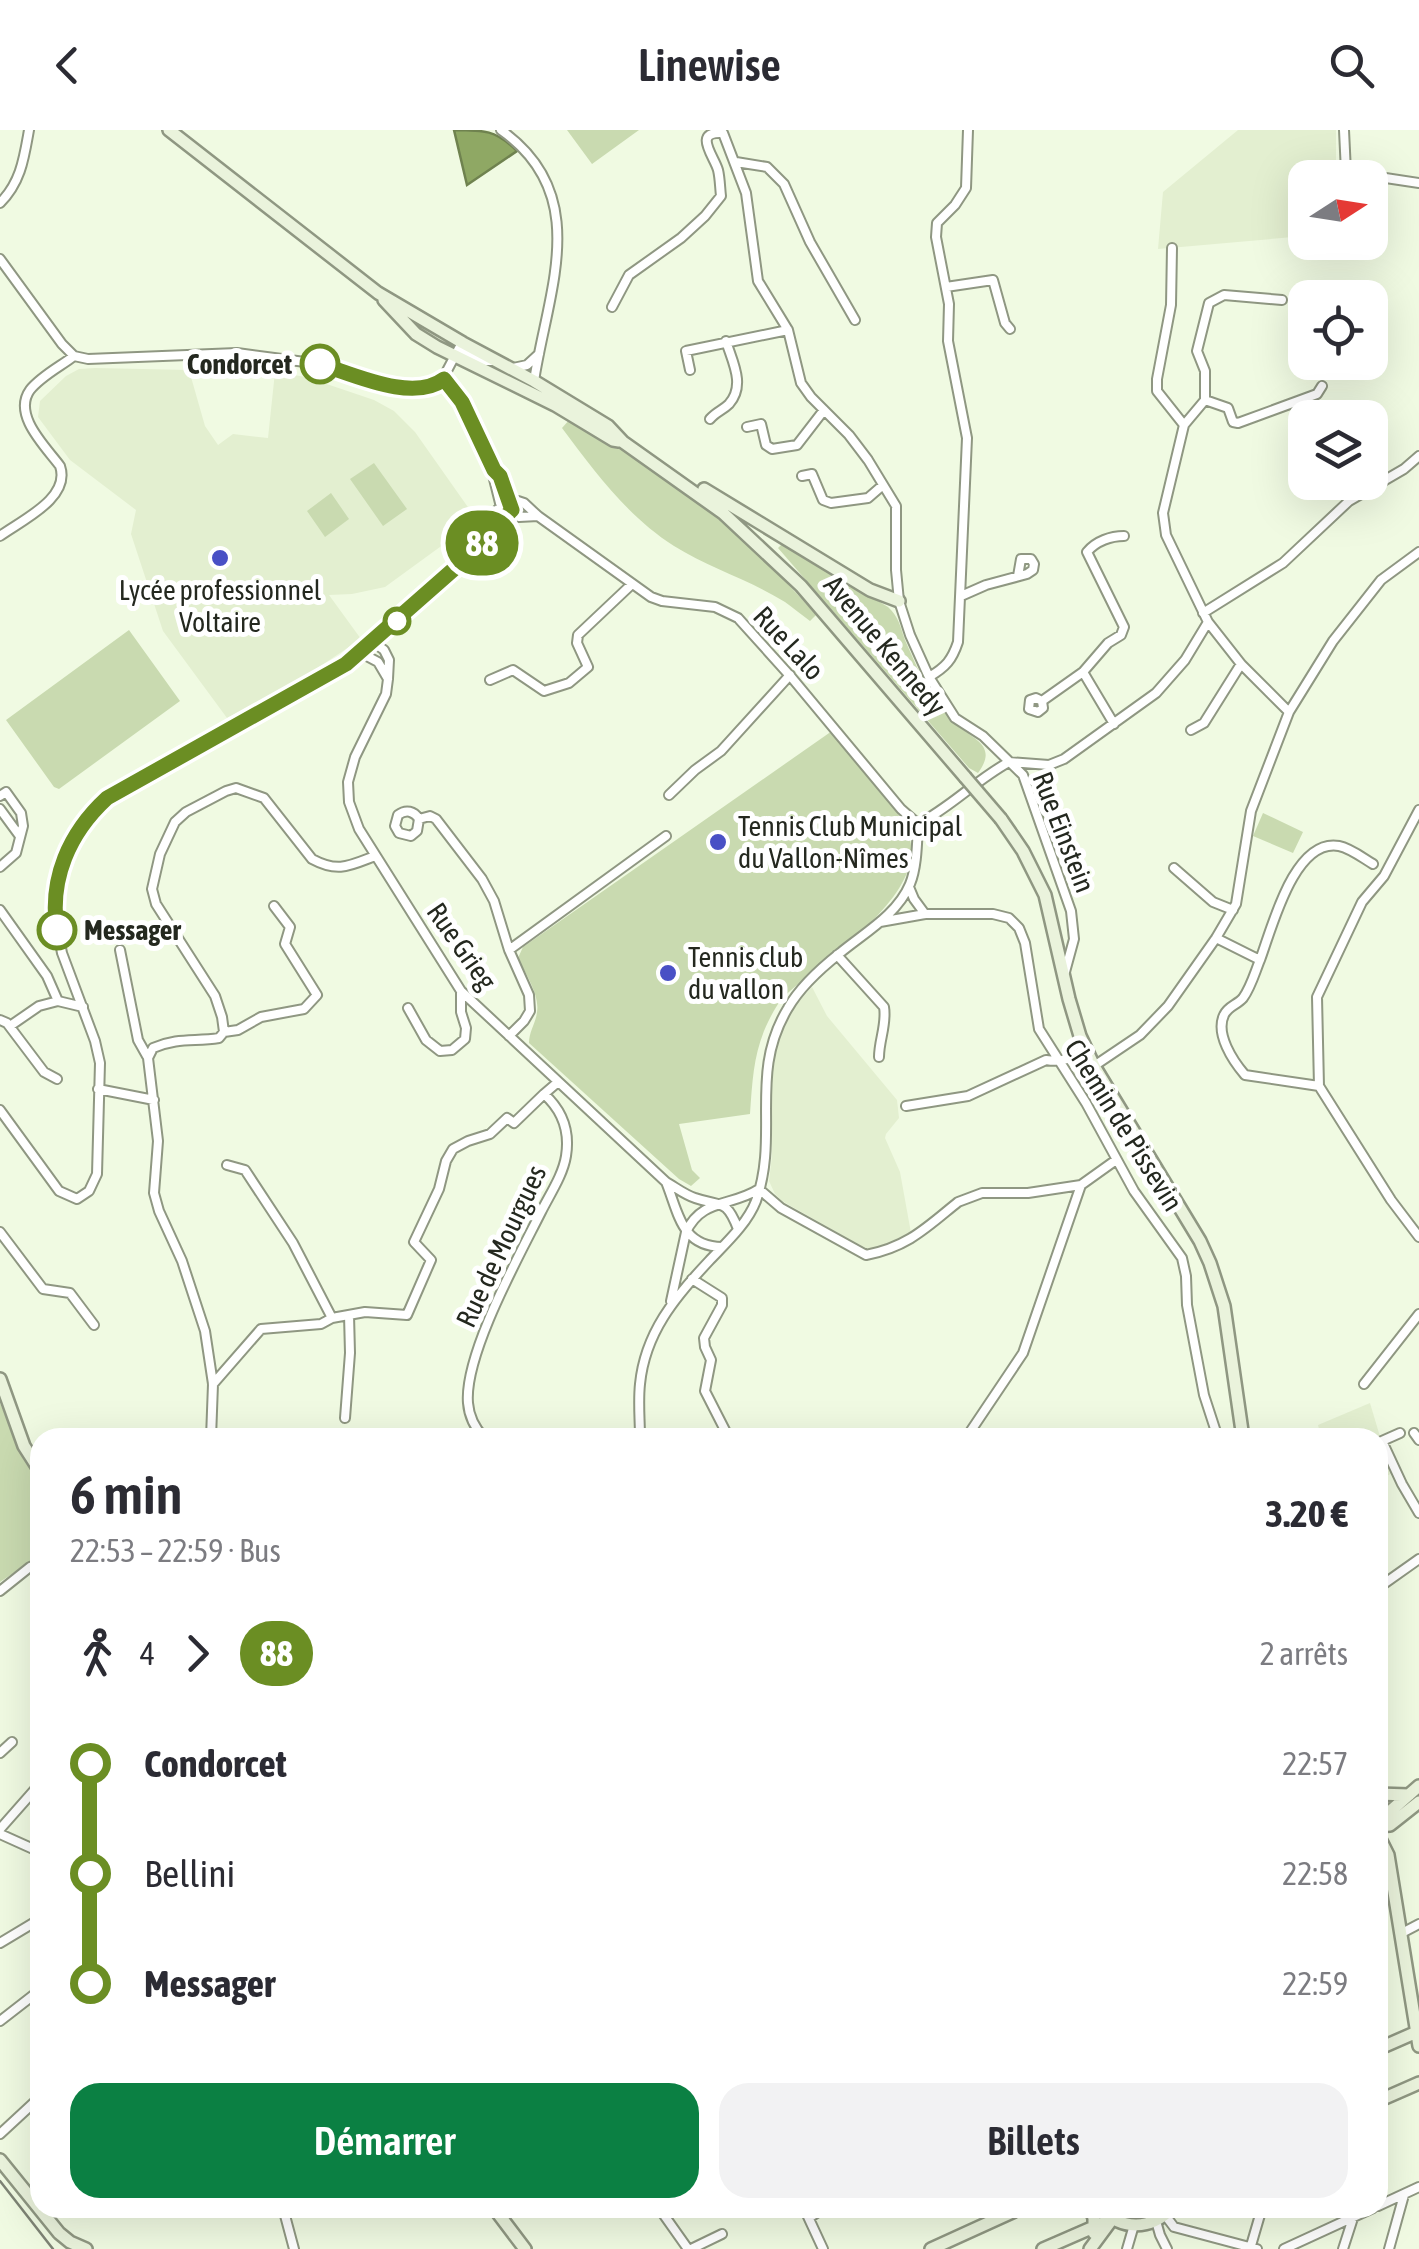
<!DOCTYPE html>
<html lang="fr">
<head>
<meta charset="utf-8">
<style>
	body { margin:0; font-family:"Asap Condensed",sans-serif; background:#f2f2f3; color:#2b2b33; height:100vh; display:flex; flex-direction:column; font-size:38px; white-space:nowrap }
	* { box-sizing:border-box; margin:0 }
	p { font-size:32px; color:#7c7c81 }
	.icon { flex:none; width:55px; height:55px; fill:none; stroke:currentColor; stroke-width:2; stroke-linecap:round; stroke-linejoin:round }
	.map { position:relative; flex:1; overflow:hidden }
	.details { position:absolute; left:30px; top:1298px; width:1358px; height:790px; display:flex; flex-direction:column; background:#fff; border-radius:30px; box-shadow:0 10px 40px #0002 }
	.details>* { flex:none }
	.badge { padding:0 20px; border-radius:32px; font-size:35px; line-height:65px }
	.needle { width:65px; rotate:78deg }
	.tools { position:absolute; left:1288px; top:30px; display:grid; gap:20px }
	.tools a { display:grid; place-items:center; width:100px; height:100px; border-radius:20px; background:#fff; box-shadow:0 10px 40px #0002; font-size:50px }
	.map>.badge { position:absolute; translate:-50% -50%; box-shadow:0 0 0 5px #fff }
	.legs { display:flex; align-items:center; gap:15px; height:110px; padding:0 40px; font-size:32px }
	.legs p { margin-inline-start:auto }
	.summary { display:flex; align-items:center; justify-content:space-between; height:170px; padding:0 40px }
	h1 { font-size:55px; font-weight:600; line-height:75px }
	.primary-button { display:flex; gap:20px; margin-top:auto; padding:20px 40px }
	.primary-button a { flex:1; height:115px; border-radius:30px; background:#0b8043; color:#fff; font-size:40px; font-weight:600; line-height:115px; text-align:center }
	.primary-button a+a { background:#f2f2f3; color:#2b2b33 }
	ul { padding:0 40px; list-style:none }
	li { display:flex; align-items:center; gap:35px; height:110px; font-size:38px }
	li i { display:grid; place-items:center; width:15px; height:100%; margin:0 12px; background:currentColor }
	li i::after { content:''; width:25px; height:25px; margin:-12px; border:8px solid; border-radius:50%; background:#fff }
	li p { margin-inline-start:auto }
	li:first-child i { background:linear-gradient(#0000 50%,currentColor 0) }
	li:last-child i { background:linear-gradient(currentColor 50%,#0000 0) }
	header { display:flex; justify-content:space-between; align-items:center; height:130px; padding:0 40px; background:#fff; font-size:45px; font-weight:600 }
	.map>svg:first-child { display:block }
	.built { fill:#e3efd0 }
	.green { fill:#c9dab0 }
	.water { fill:#8fa864; stroke:#6f824f; stroke-width:2.5 }
	.lines { fill:none; stroke-linecap:round; stroke-linejoin:round }
	.street-casing { stroke:#8f9782; stroke-width:12 }
	.secondary-casing { stroke:#8f9782; stroke-width:16 }
	.street { stroke:#fff; stroke-width:8 }
	.secondary { stroke:#eaf3dc; stroke-width:11 }
	.rail { stroke:#7e8475; stroke-width:2.5 }
	.secondary-bridge-casing { stroke:#8f9782; stroke-width:16; stroke-linecap:butt }
	.secondary-bridge { stroke:#eaf3dc; stroke-width:11 }
	.line-1-casing { stroke:#fff; stroke-width:22 }
	.line-1 { stroke:#6b8e23; stroke-width:15 }
	.stop-1-dot { fill:#fff; stroke:#6b8e23; stroke-width:5 }
	.poi-dot { fill:#4950c5; stroke:#fff; stroke-width:4 }
	.labels { text-anchor:middle; dominant-baseline:central; stroke-width:10; stroke-linejoin:round; paint-order:stroke }
	.stop-label { font-size:28px; font-weight:bold; fill:#24281f; stroke:#fff; text-anchor:end }
	.poi-label { font-size:28px; fill:#24281f; stroke:#fff; text-anchor:start }
	.street-label { font-size:28px; fill:#24281f; stroke:#fff }
</style>
</head>
<body>
<header><svg class="icon" aria-label="back" viewBox="0 0 24 24"><path d="M15 5l-7 7 7 7"/></svg>Linewise<svg class="icon" aria-label="search" viewBox="0 0 24 24"><circle cx="10" cy="10" r="6"/><path d="M15 15l6 6"/></svg></header>
<div class="map">
<svg width="1419" height="2119" viewBox="0 0 1419 2119">
	<rect width="100%" height="100%" fill="#f0fae2"/>
	<path class="built" d="M1238,0h98v43l-6,4 -25,1v58l-147,13 5,-57z
		M95,238l94,2 16,56 13,19 15,-11 35,4 7,-66 31,5 68,23 20,11 21,21 62,88 -92,67 -33,7 -23,1 32,44 -66,44 -68,35 -64,-87 -32,-97 5,-24 -66,-50 -32,-43 2,-16 26,-25 13,-7z
		M812,857l15,29 70,84 2,18 -13,16 -1,4 15,34 11,61 -36,15h-9l-14,-7 -70,-40 -7,-7 -6,-13 3,-25 -2,-84 4,-24 9,-23 11,-18z
		M1370,1273l11,37 14,32 -17,8v-42l-57,-1 -3,-12z"/>
	<path class="green" d="M567,0h72l-47,34z
		M570,289c27,15 55,29 81,46 64,42 114,93 165,150l-6,6c-9,-7 -17,-13 -25,-19 -35,-22 -76,-34 -111,-56 -47,-30 -79,-74 -112,-118z
		M374,333l33,46 -24,17 -33,-47z
		M331,363l18,26 -24,18 -18,-26z
		M783,413l105,64c11,10 12,19 17,33 8,18 17,40 28,56 6,10 16,23 25,30 19,15 39,21 20,47l-9,-5 -191,-220z
		M129,500l51,71 -121,88 -5,-2 -48,-67z
		M832,601c21,26 68,76 77,105 18,54 -69,112 -103,142 -10,8 -21,16 -28,26 -24,38 -25,68 -28,110l-71,10 13,46 8,8 -9,8 -12,-7 -150,-136c0,-12 7,-20 8,-31 3,-17 -12,-39 -19,-54l5,-11z
		M1263,683l40,19 -10,21 -40,-17z
		M0,1273l23,55 17,23v74l-40,27z"/>
	<path class="water" d="M454,0c30,0 42,0 63,21l-50,34z"/>
	<g class="lines">
		<g class="street-casing">
			<path id="street" d="M501,0c92,65 47,160 33,251
				M1344,0l2,42 73,11
				M736,32l31,5 17,17 26,58 45,78
				M0,73c21,-21 24,-45 29,-73
				M1172,118l-1,57 -14,74v12l27,34
				M0,129l62,85 12,12 14,3 149,-6 83,11 72,24 49,-6 18,-34 26,13h7
				M946,157l47,-7 12,43 5,6
				M1282,170l-58,-5 -15,8 -12,48 8,20v29l-21,25 -21,88 3,22 42,87 33,42 48,48
				M612,177l17,-32 52,-37 24,-22 16,-20c-1,-8 -1,-18 -3,-26 -4,-14 -26,-39 5,-37l23,60 12,88 30,49 13,53 10,14 38,38 19,25 28,46v64l3,31 11,34 19,42 26,41 28,18 40,39 48,136 3,28 -9,33
				M513,238l14,-3 12,-11
				M690,240l-4,-19 102,-21
				M444,249l18,23 28,61 10,40
				M1205,270l23,8 5,14 5,1 79,-29 5,-8
				M710,289c6,-7 13,-9 19,-15 17,-19 3,-43 -3,-63
				M747,297l14,-3 5,21 6,4 25,-4 27,-35
				M802,346l10,-2 11,26 8,3 37,-5 15,-13
				M511,373l7,-2 6,2 14,13 113,81 11,4 53,6 23,11 54,60 109,131 17,15
				M509,384l10,3 19,-1
				M490,403l8,-24
				M0,406c22,-16 71,-38 60,-70 -14,-19 -48,-51 -30,-76 11,-14 31,-24 44,-34
				M961,466l25,-11 41,-11 6,-4 1,-6 -3,-5h-10l-3,17
				M1203,483l80,-50 66,-62 55,-32 15,-13
				M373,512l11,8 5,10 -1,19 -2,15 -31,63 -7,25 1,20 10,27 102,162 205,191c9,5 19,13 29,16 26,9 31,0 43,31
				M361,523l17,9 10,17
				M929,547c17,-10 23,-17 29,-35l9,-204 -19,-97 1,-37 -13,-67 1,-14 18,-18 11,-17 2,-58
				M490,550l23,-10 31,21 25,-8 19,-16 -11,-24 1,-8 54,-51
				M1042,571l1,7 -5,4 -9,-3 1,-9 6,-2 6,3 41,-29
				M1114,594l-31,-52 25,-29 13,-8 3,-8 -37,-75c9,-11 24,-16 37,-16
				M1191,600l13,-7 37,-59
				M1009,632l40,3 15,-6 92,-66 29,-33 23,-38
				M669,665l26,-25 26,-19 69,-76
				M0,666l6,-4 15,21 2,13 -7,27 -16,14
				M0,679l19,26
				M1419,680l-35,66 -22,26 -45,95 2,89 72,114 28,37
				M419,689l-2,12 -6,5 -12,-3 -4,-7 3,-11c8,-6 16,-4 21,4l11,-3 6,3 46,60 12,22 15,49 20,45 1,16 -6,10 -15,15
				M918,694c33,-17 58,-44 91,-62
				M1174,738l39,34 20,8
				M909,757l5,12 11,15
				M0,780l47,66 11,25 25,6
				M880,792l45,-8h68l16,4 10,10 6,15 14,86 47,74 48,88 48,67 4,18 1,29 17,90 14,43
				M1216,808l44,22c-5,12 -9,27 -17,38 -6,7 -15,8 -19,17 -9,19 9,46 21,60l74,11
				M120,820l18,90 9,16
				M509,820l157,-114
				M837,825l47,52c3,17 -5,33 -5,50
				M1260,830c12,-32 34,-122 79,-114 11,2 24,12 34,18
				M408,878l18,32 14,11 12,-1 13,-11 1,-11 -5,-16v-19
				M0,890l7,3 37,49 13,7
				M10,896l29,-20 19,-5
				M224,902l-2,-15 -7,-21 -59,-92 -4,-15 8,-35 15,-32 11,-10 40,-21 10,-3 28,10 48,61c26,14 37,7 63,-3
				M1094,936l46,-31 28,-29 48,-68 20,-34 15,-93 38,-99 44,-71 48,-61 38,-28
				M98,959l56,11
				M906,976l62,-10 78,-36c17,3 26,-2 39,-12
				M0,980l59,81 18,8 12,-8 8,-17 3,-111 -5,-22 -33,-88 -7,-36v-26l8,-32 8,-18 22,-30 29,-24 154,-82 70,-41 15,-11 143,-128 3,-10 5,-5v-5l-12,-29 -7,-6
				M227,1035l18,5 48,73 39,75
				M666,1052c13,32 15,64 56,65
				M759,1059l22,19 85,47c42,-8 61,-28 92,-53l24,-9h46l53,-8 35,-25
				M0,1102l43,57 27,4 24,32
				M692,1149l30,19v7l-18,33 1,9 6,13 -6,31 24,47
				M671,1171l15,-69c16,-34 45,-25 73,-43
				M213,1254l48,-55 60,-5 11,-6 33,-6 42,3 24,-55 -17,-18 25,-53 7,-28 7,-12 15,-8 22,-7 17,-16 7,5 30,-29
				M1364,1254l55,-70
				M345,1288l5,-65 -1,-38
				M1400,1303l-18,8 20,43 17,29
				M1414,1303l5,7
				M211,1308l2,-54 -8,-53 -23,-70 -23,-50 -5,-18 4,-52 -10,-83 5,-10c26,-11 41,-6 66,-10l5,-6 14,-2 23,-13 43,-8 13,-14 -32,-51 5,-17 -16,-21
				M484,1308c-9,-10 -15,-21 -16,-35 -4,-48 51,-147 73,-191 9,-18 22,-37 25,-56 4,-25 -3,-45 -22,-62l14,-12
				M640,1308c0,-18 -2,-36 0,-54 5,-51 35,-87 69,-123 17,-18 38,-37 47,-60 24,-68 -8,-127 32,-193 12,-21 33,-40 52,-55 24,-20 57,-38 70,-69 7,-17 7,-41 8,-60
				M966,1308l57,-85 58,-168
				M1378,1458l41,-29
				M0,1461l30,-24 10,-4
				M0,1623l12,-11
				M0,1699l38,-43 2,1
				M0,1704l40,18
				M1400,1804l19,-10
				M0,1813l40,-24
				M0,1891l40,-31
				M0,2004l40,-37
				M1378,2076l41,-19
				M283,2078l11,41
				M659,2078l29,41
				M804,2078l19,41
				M578,2079l2,-1
				M1165,2085l9,12 83,22
				M809,2088l15,-10
				M1156,2091l4,14 7,14
				M691,2119l31,-15
				M1127,2119l7,-24
				M1250,2119l12,-41
				M1284,2119l89,-41
				M1343,2119l11,-34
				M1389,2119l15,-54"/>
		</g>
		<g class="secondary-casing">
			<path id="secondary" d="M169,0l209,163 85,50 71,38 74,45 15,16 100,71 78,73 164,191
				M384,170l32,34 21,13 118,58 58,35 6,1
				M704,359l166,101 29,11
				M1001,689l22,32 22,44 24,104 11,37 14,30 106,175 10,22 14,43 19,132
				M0,1249l24,67 16,25
				M1378,1664l31,1
				M1378,1692l41,-36
				M1378,1696l12,-1 29,-23
				M1378,1705l10,20 31,191
				M1378,1919l41,-18
				M1378,1971l41,-18
				M0,2030l59,73 11,9 16,7
				M494,2078l31,41
				M1090,2078l4,10v15
				M1101,2078c20,23 50,22 71,0
				M931,2119l90,-41
				M1043,2119l69,-30
				M1090,2119l20,-27"/>
		</g>
		<use href="#street" class="street"/>
		<use href="#secondary" class="secondary"/>
		<path class="rail" d="M0,2051l53,68"/>
		<g class="secondary-bridge-casing">
			<path id="secondary-bridge" d="M965,647l36,42"/>
		</g>
		<use href="#secondary-bridge" class="secondary-bridge"/>
	</g>
	<g class="lines">
		<g class="line-1-casing">
			<path id="line-1" d="M57,800c-8,-51 12,-97 50,-132l239,-134 158,-139 3,-10 5,-5 -12,-34 -6,-6 -32,-68 -18,-23c-31,24 -91,-5 -124,-15"/>
		</g>
		<use href="#line-1" class="line-1"/>
	</g>
	<g class="stop-1-dot">
		<circle cx="320" cy="234" r="18"/>
		<circle cx="397" cy="491" r="12"/>
		<circle cx="57" cy="800" r="18"/>
	</g>
	<g class="poi-dot">
		<circle cx="220" cy="428" r="10"/>
		<circle cx="718" cy="712" r="10"/>
		<circle cx="668" cy="843" r="10"/>
	</g>
	<g class="labels">
		<g class="stop-label">
			<text x="292" y="234">Condorcet</text>
			<text x="84" y="800" text-anchor="start">Messager</text>
		</g>
		<g class="poi-label">
			<text x="220" y="460" text-anchor="middle">Lycée professionnel<tspan x="220" dy="32">Voltaire</tspan></text>
			<text x="738" y="696">Tennis Club Municipal<tspan x="738" dy="32">du Vallon-Nîmes</tspan></text>
			<text x="688" y="827">Tennis club<tspan x="688" dy="32">du vallon</tspan></text>
		</g>
		<g class="street-label">
			<text transform="translate(789 513) rotate(47)">Rue Lalo</text>
			<text transform="translate(885 515) rotate(50)">Avenue Kennedy</text>
			<text transform="translate(1064 702) rotate(69)">Rue Einstein</text>
			<text transform="translate(462 816) rotate(55)">Rue Grieg</text>
			<text transform="translate(1124 995) rotate(58)">Chemin de Pissevin</text>
			<text transform="translate(501 1116) rotate(-65)">Rue de Mourgues</text>
		</g>
	</g>
</svg>
<div class="tools">
<a><svg class="needle" viewBox="-14 -14 28 28"><path d="M0-13l5 13h-10z" fill="#e53935"/><path d="M0 13l5-13h-10z" fill="#7c7c81"/></svg></a>
<a><svg class="icon" aria-label="locate" viewBox="0 0 24 24"><circle cx="12" cy="12" r="6"/><path d="M12 2v4M12 18v4M2 12h4M18 12h4"/></svg></a>
<a><svg class="icon" aria-label="layers" viewBox="0 0 24 24"><path d="M12 4l9 5-9 5-9-5zM3 14l9 5 9-5"/></svg></a>
</div>
<b class="badge" style="left:482px;top:413px;background:#6b8e23;color:#fff">88</b>
<section class="details">
<div class="summary"><div><h1>6 min</h1><p>22:53 – 22:59 · Bus</p></div><b>3.20 €</b></div>
<div class="legs"><svg class="icon" aria-label="walk" viewBox="0 0 24 24"><circle cx="13" cy="4" r="2"/><path d="M13 8l-2 6 4 7M11 14l-3 7M7 12l3-4h3l4 4"/></svg>4<svg class="icon" aria-label="forward" viewBox="0 0 24 24"><path d="M9 5l7 7-7 7"/></svg><b class="badge" style="background:#6b8e23;color:#fff">88</b><p>2 arrêts</p></div>
<ul>
<li><i style="color:#6b8e23"></i><b>Condorcet</b><p>22:57</p></li>
<li><i style="color:#6b8e23"></i><span>Bellini</span><p>22:58</p></li>
<li><i style="color:#6b8e23"></i><b>Messager</b><p>22:59</p></li>
</ul>
<div class="primary-button"><a>Démarrer</a><a>Billets</a></div>
</section>
</div>
</body>
</html>
